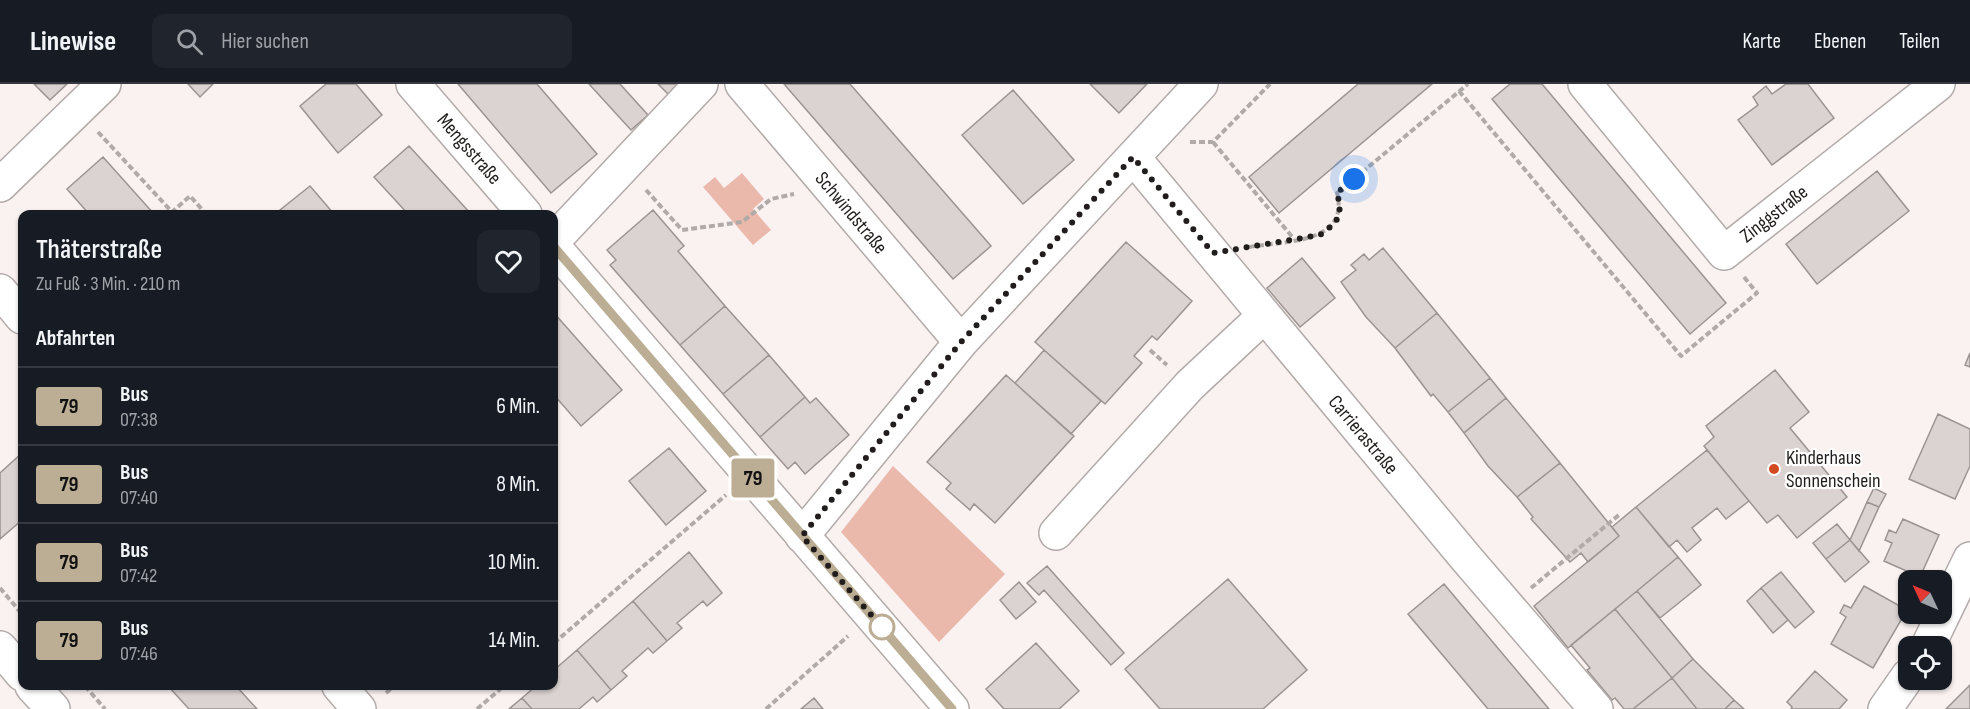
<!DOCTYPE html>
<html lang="de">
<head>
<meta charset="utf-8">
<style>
	body { margin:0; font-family:"Sofia Sans Condensed",sans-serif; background:#20242c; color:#f1f3f6; height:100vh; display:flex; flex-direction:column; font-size:22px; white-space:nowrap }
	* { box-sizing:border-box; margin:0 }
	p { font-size:20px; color:#9ea1a6 }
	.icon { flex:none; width:33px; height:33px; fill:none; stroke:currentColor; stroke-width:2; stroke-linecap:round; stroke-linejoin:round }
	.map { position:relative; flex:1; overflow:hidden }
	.panel { position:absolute; left:18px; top:126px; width:540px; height:480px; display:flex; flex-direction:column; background:#171b24; border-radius:12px; box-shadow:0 2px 4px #0004 }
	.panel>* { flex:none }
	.badge { padding:0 12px; border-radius:4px; font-size:21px; line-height:39px }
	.needle { width:39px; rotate:314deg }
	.buttons { position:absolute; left:1898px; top:486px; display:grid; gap:12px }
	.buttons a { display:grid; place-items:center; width:54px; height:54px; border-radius:12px; background:#171b24; box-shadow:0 2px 4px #0004; font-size:30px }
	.you { position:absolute; width:30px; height:30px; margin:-15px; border:4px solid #fff; border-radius:50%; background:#1a73e8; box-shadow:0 0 0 9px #1a73e833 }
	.map>.badge { position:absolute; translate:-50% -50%; box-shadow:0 0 0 3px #fff }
	h2 { padding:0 18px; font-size:22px; line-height:54px }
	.round { display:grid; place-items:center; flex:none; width:63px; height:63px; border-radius:12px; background:#20242c }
	.headline { display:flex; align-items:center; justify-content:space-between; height:102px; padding:0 18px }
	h1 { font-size:28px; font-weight:600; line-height:45px }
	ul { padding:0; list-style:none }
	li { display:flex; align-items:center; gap:18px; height:78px; padding:0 18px; border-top:2px solid #363941 }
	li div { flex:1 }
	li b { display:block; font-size:22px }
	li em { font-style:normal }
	li .badge { min-width:66px; font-weight:700; text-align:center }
	header { display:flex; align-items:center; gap:36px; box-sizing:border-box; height:84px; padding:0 30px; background:#171b24; border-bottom:2px solid #363941 }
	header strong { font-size:28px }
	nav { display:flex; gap:33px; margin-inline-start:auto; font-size:21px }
	.search { width:420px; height:54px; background:#20242c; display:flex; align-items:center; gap:15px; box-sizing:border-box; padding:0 21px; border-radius:12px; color:#9ea1a6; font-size:22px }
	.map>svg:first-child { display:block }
	.green { fill:#eab9ac }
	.building { fill:#dad3d1; stroke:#9b9492; stroke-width:1.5 }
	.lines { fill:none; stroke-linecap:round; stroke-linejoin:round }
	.minor-casing { stroke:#b2aba9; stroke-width:36 }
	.path { stroke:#b0aaa9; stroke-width:4; stroke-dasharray:6 3; stroke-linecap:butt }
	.minor { stroke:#fff; stroke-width:33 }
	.line-casing { stroke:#fff; stroke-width:14 }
	.line { stroke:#bcae94; stroke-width:9 }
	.walk { stroke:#201d1c; stroke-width:6; stroke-dasharray:0 10.8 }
	.poi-dot { fill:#d24a22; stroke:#fff; stroke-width:2 }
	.stop-dot { fill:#fff; stroke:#bcae94; stroke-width:3 }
	.labels { text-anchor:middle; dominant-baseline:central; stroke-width:4.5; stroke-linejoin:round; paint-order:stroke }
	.street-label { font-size:20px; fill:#201d1c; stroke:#fff }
	.poi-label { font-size:20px; fill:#201d1c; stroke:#fff; text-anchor:start }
</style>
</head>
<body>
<header>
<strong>Linewise</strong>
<div class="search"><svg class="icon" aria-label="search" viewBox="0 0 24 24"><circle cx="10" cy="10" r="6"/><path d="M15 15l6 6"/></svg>Hier suchen</div>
<nav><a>Karte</a><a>Ebenen</a><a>Teilen</a></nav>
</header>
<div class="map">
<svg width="1970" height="625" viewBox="0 0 1970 625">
	<rect width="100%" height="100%" fill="#f9f2f0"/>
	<path class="green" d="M742,89l22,26 -11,10 18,21 -18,15 -50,-58 12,-10 9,11z
		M893,382l112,108 -66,68 -98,-110z"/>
	<path class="building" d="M34,0h33l-17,16z
		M188,0h25l-13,13z
		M326,0h30l26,31 -44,38 -38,-47z
		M458,0h79l60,70 -46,39z
		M589,0h31l28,31 -17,15z
		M658,0h24l-13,11z
		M784,0h66l141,162 -38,33z
		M1090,0h57l-28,29z
		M1358,0h74l-153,129 -30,-36z
		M1510,0h32l184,219 -36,31 -198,-235z
		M1786,0h22l26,34 -62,47 -34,-45 20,-15 -5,-8 13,-11 6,8z
		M1013,6l61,70 -51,44 -61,-69z
		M409,62l62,68h-63l-34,-37z
		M103,73l51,57h-65l-22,-25z
		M1877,87l32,40 -92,73 -31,-40z
		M310,102l24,28h-59z
		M653,126l31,36 -6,5 47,55 -45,39 -70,-80 6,-5 -9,-10z
		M1126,158l66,59 -35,39 -5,-4 -18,20 8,7 -37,41 -70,-62z
		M1383,164l54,65 -42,35 -29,-31 -25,-35 15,-12 -5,-5 13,-11 5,6z
		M1302,174l33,40 -35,29 -33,-39z
		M725,222l44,49 -46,39 -43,-49z
		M554,229l68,77 -41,36 -27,-31z
		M1437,229l53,65 -42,34 -15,-18 -2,2 -36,-48z
		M1044,266l57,51 -30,33 -56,-51z
		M1970,269v14l-5,-2z
		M769,271l36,42 -45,40 -37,-43z
		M1775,286l34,42 -19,16 57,69 -50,41 -19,-23 -11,8 -63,-77 10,-9 -8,-11z
		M1006,291l68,61 -79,87 -21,-19 -4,6 -24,-21 5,-6 -24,-21z
		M1490,294l16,20 -42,35 -16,-21z
		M805,313l5,6 6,-5 33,37 -44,39 -10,-12 -7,7 -28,-32z
		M1506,314l54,65 -43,34 -29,-31 -24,-33z
		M1938,330l32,15v37l-15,33 -46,-20z
		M669,364l37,43 -40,34 -37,-44z
		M1707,366l42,51 -23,18 -9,-11 -25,20 9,12 -14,12 -10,-12 -8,7 -33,-40z
		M22,369v67l-22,19v-66z
		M1560,379l59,73 -31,26 -7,-9 -11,9 -39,-43 2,-2 -16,-20z
		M1874,404l12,6 -7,13 -12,-5z
		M1867,418l12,5 -20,44 -9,-11z
		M1636,423l42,50 -110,91 -34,-42 85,-70 -7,-9z
		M1903,435l36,16 -19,42 -36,-16 8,-18 -7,-3 4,-10 7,3z
		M1837,440l13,16 -24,19 -13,-16z
		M1850,456l19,22 -24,20 -19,-23z
		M689,468l33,41 -15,13 -4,-5 -26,22 5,5 -15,13 -34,-40z
		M1678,473l23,28 -41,33 -23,-27z
		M1047,482l77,87 -13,12 -67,-75 -5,5 -12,-12z
		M1781,488l33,40 -19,16 -34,-40z
		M1228,495l79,91 -44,39h-103l-35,-40z
		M1019,498l17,20 -20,17 -16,-19z
		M1444,500l105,125h-61l-80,-95z
		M1864,502l43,24 -34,58 -42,-24 15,-27 -6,-4 4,-8 7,3z
		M1761,504l27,32 -15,13 -26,-32z
		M1637,507l56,68 -21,19 -57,-69z
		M633,517l34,40 -14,12 -5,-5 -26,23 5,5 -16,14 -34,-40z
		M1615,525l57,69 -39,31h-9l-9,-11 -3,2 -25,-30 3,-2 -19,-23z
		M1036,559l43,48 -20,18h-55l-18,-20z
		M577,566l34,40 -14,12 -4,-5 -14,12h-47l-10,-11 14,-12h18v-16z
		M1693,575l41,41 -9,9h-28l-25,-31z
		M1815,587l32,29 -8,9h-48l1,-2 -5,-5z
		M1672,594l25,31h-64z
		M1970,601v24h-24z
		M168,602h68l21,23h-68z
		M522,614l10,11h-23z
		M814,614l9,11h-22z
		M1734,616l10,9h-19z"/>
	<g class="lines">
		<g class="minor-casing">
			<path id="minor" d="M413,0l112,130
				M742,0l219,258
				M1585,0l139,169 214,-169
				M1133,73l333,401 130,151
				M0,101l104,-101
				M554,156l147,-156
				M554,163l398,462
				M0,207l22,26
				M1056,449l134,-148 74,-69
				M802,452l159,-194 240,-258
				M1928,562l42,-87
				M0,564l22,26
				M32,602l21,23
				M339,602l20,23
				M1885,625l23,-33"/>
		</g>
		<path class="path" d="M1459,7l222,265 76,-63 -13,-16
			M98,48l74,80 18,-16 16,18
			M1190,58h23l57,-58
			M1213,58l81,97
			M646,106l36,40 60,-8 29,-23 23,-5
			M1249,163c35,-6 101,-3 88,-54l131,-109
			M1150,266l17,15
			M0,504l22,26
			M1531,504l89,-74
			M554,559l172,-148
			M85,602l20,23
			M386,609l8,-7
			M477,625l27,-23
			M766,625l82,-73"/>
		<use href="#minor" class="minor"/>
	</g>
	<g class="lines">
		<g class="line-casing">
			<path id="line" d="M554,163l398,462"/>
		</g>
		<use href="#line" class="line"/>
		<path class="walk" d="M882,543l5,6 -85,-97 159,-194 172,-185 80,96 107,-18c19,-14 23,-19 17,-42l17,-14"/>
	</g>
	<circle class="poi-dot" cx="1774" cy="385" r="6"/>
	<circle class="stop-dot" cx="882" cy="543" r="12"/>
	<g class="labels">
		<g class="street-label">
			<text transform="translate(469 65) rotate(49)">Mengsstraße</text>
			<text transform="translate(851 129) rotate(50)">Schwindstraße</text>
			<text transform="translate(1774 130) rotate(-38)">Zinggstraße</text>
			<text transform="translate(1363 351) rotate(50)">Carrierastraße</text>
		</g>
		<g class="poi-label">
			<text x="1786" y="374">Kinderhaus<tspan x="1786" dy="23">Sonnenschein</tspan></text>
		</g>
	</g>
</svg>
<div class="buttons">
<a><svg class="needle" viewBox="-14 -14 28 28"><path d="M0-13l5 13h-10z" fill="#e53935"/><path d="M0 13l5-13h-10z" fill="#9ea1a6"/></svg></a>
<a><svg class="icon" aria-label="locate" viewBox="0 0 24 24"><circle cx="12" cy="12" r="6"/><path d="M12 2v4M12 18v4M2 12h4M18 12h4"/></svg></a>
</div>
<div class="you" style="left:1354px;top:95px"></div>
<b class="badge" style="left:753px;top:394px;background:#bcae94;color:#111">79</b>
<section class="panel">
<div class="headline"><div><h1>Thäterstraße</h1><p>Zu Fuß · 3 Min. · 210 m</p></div><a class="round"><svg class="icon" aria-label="heart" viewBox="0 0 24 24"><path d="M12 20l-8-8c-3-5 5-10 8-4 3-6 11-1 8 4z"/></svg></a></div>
<h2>Abfahrten</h2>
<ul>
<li><span class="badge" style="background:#bcae94;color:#111">79</span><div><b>Bus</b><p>07:38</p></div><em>6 Min.</em></li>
<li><span class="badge" style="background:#bcae94;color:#111">79</span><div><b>Bus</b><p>07:40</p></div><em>8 Min.</em></li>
<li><span class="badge" style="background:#bcae94;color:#111">79</span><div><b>Bus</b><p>07:42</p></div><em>10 Min.</em></li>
<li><span class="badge" style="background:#bcae94;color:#111">79</span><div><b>Bus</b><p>07:46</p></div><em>14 Min.</em></li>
</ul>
</section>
</div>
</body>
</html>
